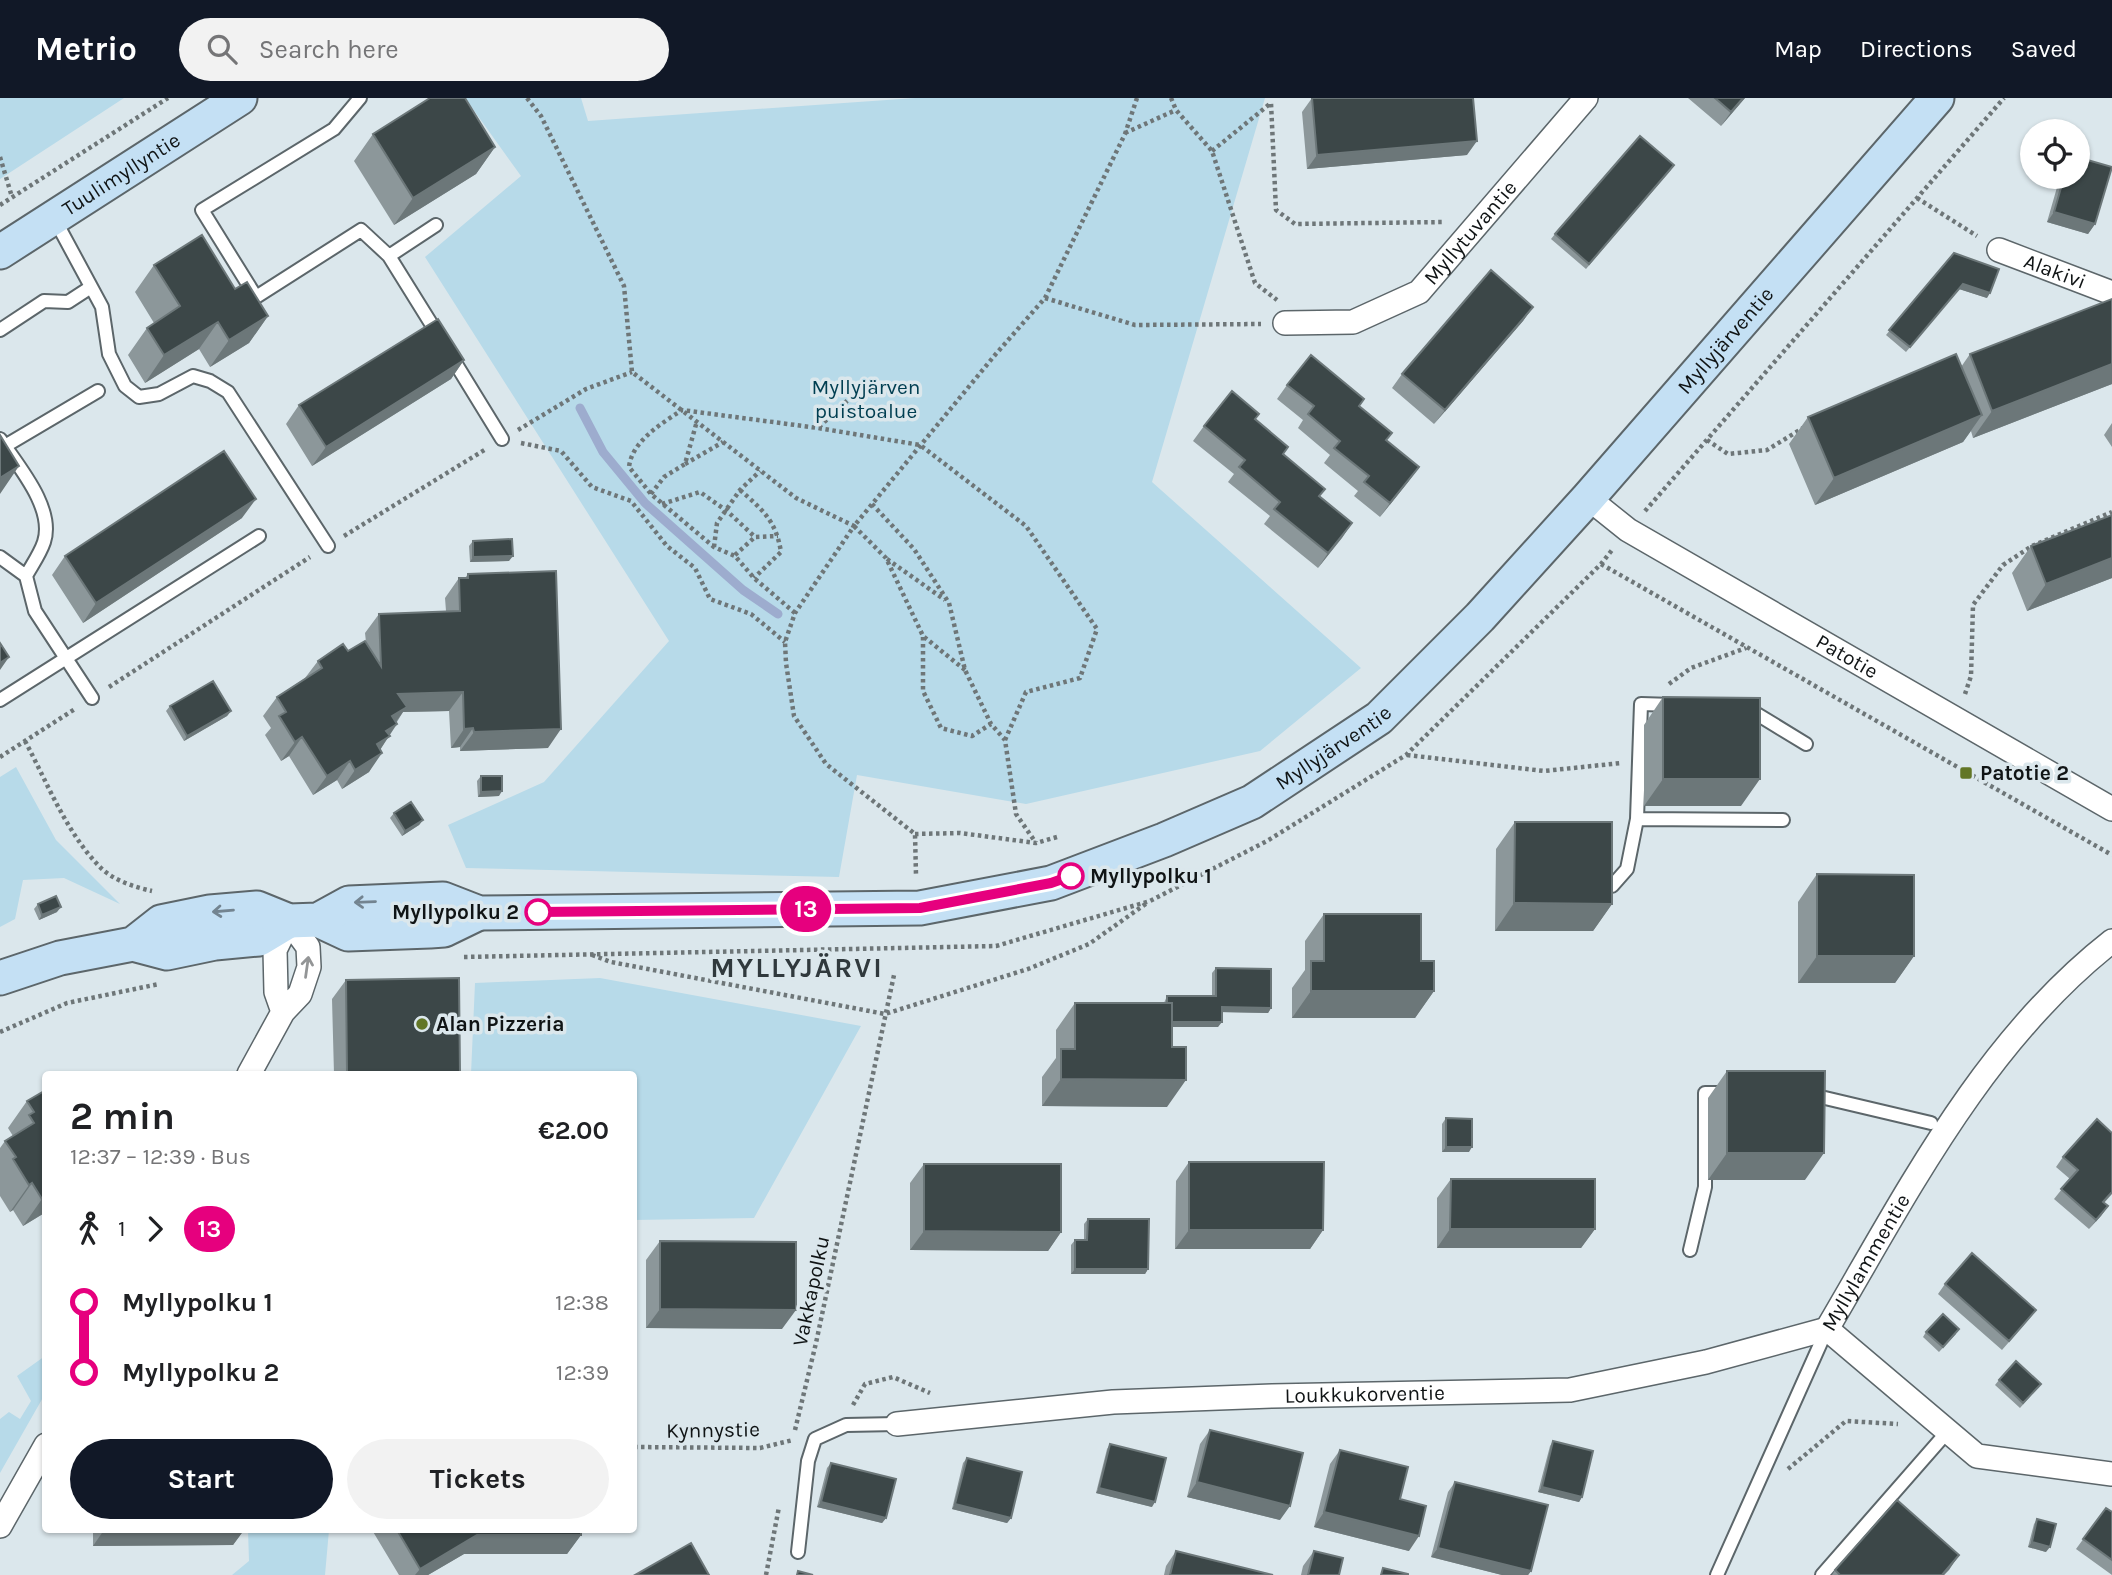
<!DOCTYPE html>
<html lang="en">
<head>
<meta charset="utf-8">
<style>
	body { margin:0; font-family:Karla,sans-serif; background:#f2f2f2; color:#202124; height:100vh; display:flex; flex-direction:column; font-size:26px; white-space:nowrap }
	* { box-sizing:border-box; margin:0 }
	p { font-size:23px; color:#757577 }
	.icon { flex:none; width:38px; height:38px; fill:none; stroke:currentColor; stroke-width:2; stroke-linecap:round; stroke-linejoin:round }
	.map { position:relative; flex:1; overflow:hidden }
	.panel { position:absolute; left:42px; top:973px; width:595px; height:462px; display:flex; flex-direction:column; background:#fff; border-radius:7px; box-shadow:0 2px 5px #0004 }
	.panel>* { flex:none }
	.badge { padding:0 14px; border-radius:23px; font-size:24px; line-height:46px }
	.tools { position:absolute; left:2020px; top:21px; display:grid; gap:14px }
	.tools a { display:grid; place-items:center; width:70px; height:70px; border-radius:50%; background:#fff; box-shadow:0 2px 5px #0004; font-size:35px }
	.map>.badge { position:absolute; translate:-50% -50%; box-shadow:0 0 0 4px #fff }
	.legs { display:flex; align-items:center; gap:10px; height:77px; padding:0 28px; font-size:23px }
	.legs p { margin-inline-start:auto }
	.summary { display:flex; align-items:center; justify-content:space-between; height:119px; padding:0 28px }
	h1 { font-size:38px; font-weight:700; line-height:52px }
	.action { display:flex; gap:14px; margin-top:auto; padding:14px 28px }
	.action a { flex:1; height:80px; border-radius:42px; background:#111827; color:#fff; font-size:28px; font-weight:700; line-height:80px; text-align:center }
	.action a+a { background:#f2f2f2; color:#202124 }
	ul { padding:0 28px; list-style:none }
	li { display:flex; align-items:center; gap:24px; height:70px; font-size:26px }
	li i { display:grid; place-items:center; width:10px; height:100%; margin:0 9px; background:currentColor }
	li i::after { content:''; width:18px; height:18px; margin:-9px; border:5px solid; border-radius:50%; background:#fff }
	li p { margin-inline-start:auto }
	li:first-child i { background:linear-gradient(#0000 50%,currentColor 0) }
	li:last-child i { background:linear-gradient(currentColor 50%,#0000 0) }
	header { display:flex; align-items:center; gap:42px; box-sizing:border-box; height:98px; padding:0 35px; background:#111827; color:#fff }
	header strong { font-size:33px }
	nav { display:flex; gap:38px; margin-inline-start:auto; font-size:24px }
	.search { width:490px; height:63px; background:#f2f2f2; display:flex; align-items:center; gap:18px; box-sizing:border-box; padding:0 24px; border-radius:38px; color:#757577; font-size:26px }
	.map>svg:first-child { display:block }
	.green { fill:#b7dae9 }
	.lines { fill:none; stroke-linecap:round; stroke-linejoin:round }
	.stream { stroke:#9dacce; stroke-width:9 }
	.lane-casing { stroke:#5c666a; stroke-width:16 }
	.street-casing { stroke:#5c666a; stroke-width:26 }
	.secondary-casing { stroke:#5c666a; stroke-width:37 }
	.path { stroke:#6e7678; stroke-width:4.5; stroke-dasharray:3.5 3.5; stroke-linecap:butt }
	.lane { stroke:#fff; stroke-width:12 }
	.street { stroke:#fff; stroke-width:23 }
	.secondary { stroke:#c4e0f4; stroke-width:33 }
	.wall { fill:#8c979a }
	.shaded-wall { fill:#6c7779 }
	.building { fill:#3c4748; stroke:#6c7779; stroke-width:2 }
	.oneway { stroke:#738490 }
	.oneway2 { stroke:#939596 }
	.line-1-casing { stroke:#fff; stroke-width:16 }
	.line-1 { stroke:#e6007e; stroke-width:10 }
	.poi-dot { fill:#627626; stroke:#dbe7ec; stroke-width:2.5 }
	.stop-1-dot { fill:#fff; stroke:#e6007e; stroke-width:3.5 }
	.labels { text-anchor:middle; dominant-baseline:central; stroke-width:7; stroke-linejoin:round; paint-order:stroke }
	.street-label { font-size:21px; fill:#101415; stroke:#dbe7ec }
	.park-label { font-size:21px; fill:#003e51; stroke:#dbe7ec }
	.poi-label { font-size:21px; font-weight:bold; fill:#101415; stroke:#dbe7ec; text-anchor:start }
	.stop-label { font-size:21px; font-weight:bold; fill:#101415; stroke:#dbe7ec; text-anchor:start }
	.district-label { font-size:28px; font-weight:bold; letter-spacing:2px; fill:#30393d; stroke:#dbe7ec }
</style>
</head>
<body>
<header>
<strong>Metrio</strong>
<div class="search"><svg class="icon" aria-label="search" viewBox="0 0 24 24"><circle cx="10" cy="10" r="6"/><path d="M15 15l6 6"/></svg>Search here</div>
<nav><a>Map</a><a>Directions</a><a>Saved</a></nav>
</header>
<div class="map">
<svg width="2112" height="1477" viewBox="0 0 2112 1477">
	<rect width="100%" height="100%" fill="#dbe7ec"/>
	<path class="green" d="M0,0h124l-124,81z
		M465,0h116l7,23 327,-23h350l-113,384 209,186 -101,83 -234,53 -169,-29 -18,102 -373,-9 -18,-43 96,-43 125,-141 -244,-384 96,-81z
		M16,669l40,73 64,64 -56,-26 -41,2 -8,39 -15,8v-150z
		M600,880l261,48 -107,192 -120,2v-146h-163l4,-91z
		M45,1258v38l-45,79v-54l9,-7 11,7 11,-18 -14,-25z
		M248,1432h81l-4,45h-93l17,-14z"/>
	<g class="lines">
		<path class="stream" d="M580,310l23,44 42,51 98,87 35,24"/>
		<g class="lane-casing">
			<path id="lane" d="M360,0l-26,31 -132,81 54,87 105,-67 28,26 51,82
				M54,120l48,89 7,47 16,32 14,11 20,-3 34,-18 17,5 18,11 100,154
				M389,158l47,-31
				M0,232l44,-29 24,1 23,-15
				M451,258l51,83
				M0,341c18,27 55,69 44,103 -4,12 -12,23 -18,34
				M5,348l93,-55
				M0,459l26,19 9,35 57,87
				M0,602l259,-164
				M1673,607l-32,-1 -4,115 146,1
				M1747,610l59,36
				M1598,788h14l15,-17 10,-50
				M1808,996l123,29
				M1690,1152l15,-63v-94h22
				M798,1454l10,-91 7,-22 31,-14 51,-1
				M1717,1477l110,-246
				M1822,1477l126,-144"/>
		</g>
		<g class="street-casing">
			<g id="street">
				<path id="s1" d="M1999,152l113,43"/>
				<path id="s2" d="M1285,225l68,-1 66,-30 167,-194"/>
				<path id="s3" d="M1588,400l40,32 484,279"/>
				<path d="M249,976l34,-62 17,-18 9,-27 -1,-20 -19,-26 -14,29 1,42 7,20"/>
				<path id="s4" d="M1827,1231c81,-138 157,-288 285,-388"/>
				<path d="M1827,1231l150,127 135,18"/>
				<path id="s5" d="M897,1326l216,-22 159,-6 298,-6 136,-28 121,-33"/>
				<path d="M0,1428l46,-81"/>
			</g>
		</g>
		<g class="secondary-casing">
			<g id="secondary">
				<path id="s6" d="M0,154l240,-154"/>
				<path d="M318,822l30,14 82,-3 14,-1 35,-17"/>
				<path d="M133,846l34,9 48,-10 44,-4 30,-18"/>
				<path id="s7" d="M0,880l60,-20 73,-14 28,-22 49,-10 47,-4 32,13 29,-1 31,-17 94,-4 36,14 441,-5 131,-25 113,-43 88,-38 127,-84 101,-101 108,-119 349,-400"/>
			</g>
		</g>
		<path class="path" d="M527,0l14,18 83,170 8,86 164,126 58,28 -59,87 -10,29 1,21 8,53 32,48 89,70 1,41
			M1171,0l5,12 36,41 43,132 22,17
			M1125,35l51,-23
			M1212,53l59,-48 5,107 19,14 150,-2
			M0,59l12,40
			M1917,100l60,38
			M0,107l168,-107
			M1045,200l90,27 126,-1
			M819,329l45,-42
			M518,332l68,-41 46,-17
			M1707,342l21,14 39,-4 36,-22
			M521,345l40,8 31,36 39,14 36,45 28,22 15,31 41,15 34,28
			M685,366l38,-22
			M740,392c23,20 36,31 41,62l-27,26
			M651,396l13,-17 21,-13 12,-43
			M662,406l38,-12 27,19 28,26 23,-1
			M872,406l42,45 35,54 16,67 26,54 14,16 11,74 20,29
			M1645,413l359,-413
			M344,438l142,-87
			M714,449l3,-24 23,-33 20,-19
			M735,457l20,-18
			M887,461l58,41
			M1601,466l511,291
			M795,515l-41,-35 -19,-22 -21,-9 -63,-53 -22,-27c3,-26 32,-43 53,-57l136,18 102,17 106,81 71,103 -17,49 -54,14 -21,48
			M923,539v54l18,37 31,8 19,-12
			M965,572l-42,-34 -37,-78 -32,-32 141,-171 50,-57 80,-164 12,-36
			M1669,586l22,-16 55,-20
			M109,589l201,-130
			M1965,596l6,-18 2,-71 30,-40 29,-19 80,-34
			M25,643c22,41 41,91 74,125 13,14 35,21 53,25
			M1407,657l137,16 77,-8
			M0,659l75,-48
			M915,736l45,-1 76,10 21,-6
			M592,857l19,7 274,52 143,-45 61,-25 58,-41
			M464,859l532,-11 154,-45 117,-60 139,-86 195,-191 11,-14
			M0,934l67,-29 92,-19
			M853,1307l12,-21 28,-7 37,16
			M795,1332l21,-87 78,-368
			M634,1349l126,1 33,-8
			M1788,1371l58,-48 52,3
			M766,1477l13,-68"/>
		<use href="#lane" class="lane"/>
		<use href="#street" class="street"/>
		<use href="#secondary" class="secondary"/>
	</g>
	<path class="wall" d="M1312,0l155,57 -160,14 -5,-57z
		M1688,0h57l-24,28z
		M373,36l122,13 -19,27 -82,51 -40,-64z
		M1671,72l-85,99 -35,-30 4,-5z
		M2060,79h17l18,47 -7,10 -41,-12z
		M1954,155l33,45 -28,-9 -53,63 -20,-17z
		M154,167l81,24 33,27 -19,27 -39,24 -11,-18 -54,34 -17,-28 19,-27 7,-5 -19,-31z
		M2112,201v85l-139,54 -2,-7 -8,11 -148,63 -26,-61 19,-27 153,-50 9,-13z
		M1533,209l-10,14 -89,103 -42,-36 10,-14z
		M464,262l-13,19 -139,87 -26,-42 13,-19z
		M1287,287l72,21 28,35 32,26 -39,50 -26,-21 4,-5 -34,-28 6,-8 -32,-27 5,-8 -26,-21z
		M1255,322l65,76 32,27 -34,45 -54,-44 6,-8 -42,-34 6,-8 -41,-33 11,-15z
		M2112,325v24l-8,-12z
		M2112,417v63l-85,33 -15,-38 19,-27z
		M242,420l-159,105 -31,-48 13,-19z
		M473,443l36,20 -39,1 -1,-16z
		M468,476l80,174 -88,3v-4l-9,1 -2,-37 -46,1 -23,38 -11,22 -27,17 -5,-9 -24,15 -24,-39 -8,5 -16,-26 6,-7 -8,-12 14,-19 28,-19 13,-17 30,-10 18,-9 -1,-9 14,-19 67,-3 -1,-13 14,-20h6z
		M1663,599l78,109h-97v-81z
		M170,608l61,5 -4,5 -43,25 -18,-30z
		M481,678l18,20 -21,1 -1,-16z
		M394,715l29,7 -4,5 -17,11 -12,-18z
		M1515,724l97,82 -19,27h-98l1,-82z
		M1817,776l97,82 -19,27h-97v-81z
		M38,806l19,8 -18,8 -5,-11z
		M1324,816l97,47 13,30 -19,27h-123v-30l13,-18v-29z
		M1216,870l55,40 -3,5 -46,-1 -4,15h-46l-5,80 -125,-1v-29l14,-19v-28l19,-27h89l3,-7h45v-23z
		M346,882l114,94h-126l-2,-75z
		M1727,973l78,109h-97v-82z
		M46,992v122l-23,14 -10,-16 -3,2 -10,-16v-48l5,-7 8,-5 -5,-8 19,-27z
		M1446,1020l23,34h-27v-28z
		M2112,1035v61l-8,9 4,3 -19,23 -35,-30 16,-20 -14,-12 7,-10z
		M1189,1064l134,68 -13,19h-135l1,-68z
		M924,1066l137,68 -13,19 -138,-1v-67z
		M1451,1081l144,50 -14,19h-144v-50z
		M1088,1121l60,50 -3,5h-74v-29l4,-5h9v-16z
		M660,1143l122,88 -136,-1v-68z
		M1945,1186l91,26 -7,9 -27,31 -64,-56z
		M1926,1234l30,2 -17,18 -16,-15z
		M1999,1282l38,9 -17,19 -25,-23z
		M1210,1332l70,90 -93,-23 13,-53z
		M1553,1343l29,56 -3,5 -41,-10 12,-46z
		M1110,1346l42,63 -56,-14 11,-44z
		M1340,1352l60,49 9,52 -95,-24 16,-63z
		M967,1360l44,60 -4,5 -55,-14 11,-46z
		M831,1365l55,55 -4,5 -65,-16 10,-39z
		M1455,1384l76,89 -3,4h-26l-71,-18 17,-65z
		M2106,1410l6,4v63l-36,-26z
		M2037,1421l9,33 -18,-5 6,-23z
		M93,1432h151l-11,15 -140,1z
		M372,1432h209v5l-14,19h-103l-36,21h-29z
		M1176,1453l97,24h-109l2,-9z
		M1314,1453l25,24h-38l2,-9z
		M1959,1457l-15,20h-112l3,-5z"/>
	<path class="shaded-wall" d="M1743,0h2l-24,28 10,-14z
		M1477,43l-10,14 -160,14 10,-14z
		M495,49l-19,27 -82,51 19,-27z
		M2054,114l41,12 -7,10 -41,-12z
		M1963,186l27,9 -3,5 -28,-9 -53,63z
		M1533,209l-10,14 -89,103 11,-14z
		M268,218l-19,27 -39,24 19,-27z
		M218,224l-19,27 -54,34 19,-28z
		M464,262l-13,19 -139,87 14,-19z
		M2112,266v20l-139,54 19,-27z
		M1982,317l-19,27 -148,63 19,-27z
		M19,368l-19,28v-16z
		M1419,369l-11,15 -28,35 10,-14z
		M256,401l-14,19 -159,105 13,-20z
		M1352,425l-10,15 -24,30 10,-15z
		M513,458l-4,5 -39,1 3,-5z
		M2112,460v20l-85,33 19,-27z
		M9,559l-9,13v-7z
		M463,594l-14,19 -46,1 -10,14 -14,9 19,-41z
		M231,613l-4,5 -43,25 3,-5z
		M397,626l-21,32 -12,8 22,-33z
		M473,630l-13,19 -9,1 13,-19z
		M561,631l-13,19 -88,3 14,-19z
		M302,639l-13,19 -8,5 14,-19z
		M382,655l-13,19 -27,17 13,-19z
		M350,663l-13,19 -24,15 14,-19z
		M1663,681h97l-19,27h-97z
		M502,693l-3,5 -21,1 3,-5z
		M423,722l-4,5 -17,11 3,-5z
		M1514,805l98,1 -19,27h-98z
		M61,809l-4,5 -18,8 3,-5z
		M1817,858h97l-19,27h-97z
		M1311,893h123l-19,27h-123z
		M1222,909l49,1 -3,5 -50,-1z
		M1167,924h55l-4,5h-54z
		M1061,981l125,1 -19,27 -125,-1z
		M1446,1049h26l-3,5h-27z
		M1727,1055h97l-19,27h-97z
		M32,1085l-19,27 -3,2 19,-27z
		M46,1099v15l-23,14 19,-27z
		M2108,1108l-7,10 -12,13 7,-9z
		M1450,1131h145l-14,19h-144z
		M1189,1132h134l-13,19h-135z
		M924,1133l137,1 -13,19 -138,-1z
		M1075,1171h73l-3,5h-74z
		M660,1211l136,1 -14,19 -136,-1z
		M1197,1384l93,24 -10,14 -93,-23z
		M1542,1389l40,10 -3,5 -41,-10z
		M1099,1390l56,14 -3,5 -56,-14z
		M821,1404l65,16 -4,5 -65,-16z
		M955,1406l56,14 -4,5 -55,-14z
		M1324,1414l95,24 -10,15 -95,-24z
		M104,1432h140l-11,15 -140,1z
		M477,1437h104l-14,19h-103l-36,21h-13l5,-6z
		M2032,1444l18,5 -4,5 -18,-5z
		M1438,1450l93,23 -3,4h-26l-71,-18z
		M1959,1457l-10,15 -5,5h-2z"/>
	<path class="building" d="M430,0h35l30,49 -82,51 -40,-64z
		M1312,0h161l4,43 -160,14z
		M1715,0h28l-12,14z
		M1640,38l34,29 -85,99 -34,-30z
		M2077,59l35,10 -17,57 -41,-12 10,-35h13z
		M202,137l33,54 12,-7 21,34 -39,24 -11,-18 -54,33 -17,-27 33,-22 -26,-41z
		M1954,155l45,16 -9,24 -27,-9 -53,63 -21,-17z
		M1491,172l42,37 -88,103 -43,-36z
		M2112,201v65l-120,47 -22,-57z
		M438,221l26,41 -138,87 -27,-42z
		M1956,256l26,61 -148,63 -26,-61z
		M1311,257l53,44 -5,7 33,27 -6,7 33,27 -29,36 -26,-21 5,-6 -35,-28 6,-7 -32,-27 6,-8 -27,-21z
		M1232,293l27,23 -4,5 33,28 -5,7 42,35 -6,7 33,27 -24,30 -54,-44 6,-7 -41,-35 6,-7 -41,-34z
		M0,337l19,31 -19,12z
		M224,353l32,48 -160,104 -31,-47z
		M2112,417v43l-66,26 -15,-38z
		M512,441l1,17 -40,1v-16z
		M556,473l5,158 -87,3 -1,-4 -9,1 -1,-37 -65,2 9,13 -15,9 5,8 -11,7 4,5 -13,8 5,9 -27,17 -5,-9 -23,15 -25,-39 -7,5 -16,-26 7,-4 -9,-15 45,-29 -4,-7 25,-17 5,7 17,-10 16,25 -2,-52 81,-3 -1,-33h9v-4z
		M0,545l9,14 -9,6z
		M213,583l18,30 -44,25 -17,-30z
		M1663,599l97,1v81h-97z
		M481,678h21v15l-21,1z
		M411,704l12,18 -18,11 -11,-18z
		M1515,724h97v82l-98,-1z
		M1817,776l97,1v81h-97z
		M56,798l5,11 -19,8 -4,-11z
		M1324,816h97v47h13v30h-123v-30h13z
		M1216,870l55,1v39l-49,-1v15h-50v-19h-5v-7h49z
		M459,880l1,96h-113l-1,-94z
		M1075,905h97v44h14v33l-125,-1v-30h14z
		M1727,973h98l-1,82h-97z
		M46,992v107l-4,2 -10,-16 -3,2 -16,-26 3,-2 -11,-16 29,-18 -5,-8 5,-3 -7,-11z
		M1446,1020l26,1v28h-26z
		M2097,1021l15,14v59l-9,10 5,4 -12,14 -35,-31 17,-19 -15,-13z
		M1189,1064h135l-1,68h-134z
		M924,1066h137v68l-137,-1z
		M1451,1081h144v50h-145z
		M1088,1121h61l-1,50h-73v-29h12z
		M660,1143l136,1v68l-136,-1z
		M1972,1155l64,57 -27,31 -64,-57z
		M1943,1216l16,15 -16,18 -17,-15z
		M2016,1263l25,23 -18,19 -24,-23z
		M1210,1332l93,23 -13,53 -93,-24z
		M1553,1343l40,10 -11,46 -40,-10z
		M1110,1346l56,14 -11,44 -56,-14z
		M1340,1352l68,17 -8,32 26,7 -7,30 -95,-24z
		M967,1360l55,14 -11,46 -56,-14z
		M831,1365l65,16 -10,39 -65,-16z
		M1455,1384l93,23 -17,66 -93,-23z
		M1897,1402l62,55 -17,20h-102l-5,-5z
		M2106,1410l6,4v48l-29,-21z
		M2037,1421l19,5 -6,23 -18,-5z
		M397,1432h184v5h-104l-57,34z
		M691,1445l18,32h-74z
		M1176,1453l97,24h-103z
		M1314,1453l29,7 -4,17h-31z
		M1383,1470l25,6v1h-27z
		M798,1473l15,4h-16z"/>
	<defs><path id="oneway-shaft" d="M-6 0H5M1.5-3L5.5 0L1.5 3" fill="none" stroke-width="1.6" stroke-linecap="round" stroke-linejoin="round" transform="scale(1.75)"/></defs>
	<g class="oneway">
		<use href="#oneway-shaft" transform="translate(365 804) rotate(178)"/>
		<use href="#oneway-shaft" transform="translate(223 813) rotate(175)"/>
	</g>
	<use class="oneway2" href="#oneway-shaft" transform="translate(307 869) rotate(-82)"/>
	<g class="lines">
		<g class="line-1-casing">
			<path id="line-1" d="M538,814l382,-4 131,-25 20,-7"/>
		</g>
		<use href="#line-1" class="line-1"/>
	</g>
	<g class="poi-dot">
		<rect x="1959" y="668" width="14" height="14" rx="3.5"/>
		<circle cx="422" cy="926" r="7"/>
	</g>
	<g class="stop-1-dot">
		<circle cx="1071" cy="778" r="12"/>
		<circle cx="538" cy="814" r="12"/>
	</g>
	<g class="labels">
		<g class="street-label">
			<text stroke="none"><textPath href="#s6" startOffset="144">Tuulimyllyntie</textPath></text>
			<text stroke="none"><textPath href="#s2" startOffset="219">Myllytuvantie</textPath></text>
			<text stroke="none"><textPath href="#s1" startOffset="60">Alakivi</textPath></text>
			<text stroke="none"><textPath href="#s7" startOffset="1958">Myllyjärventie</textPath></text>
			<text stroke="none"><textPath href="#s3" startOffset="304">Patotie</textPath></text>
			<text stroke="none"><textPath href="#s7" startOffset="1391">Myllyjärventie</textPath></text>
			<text stroke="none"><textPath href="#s4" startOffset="77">Myllylammentie</textPath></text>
			<text transform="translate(811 1193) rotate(-78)">Vakkapolku</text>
			<text stroke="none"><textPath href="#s5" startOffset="469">Loukkukorventie</textPath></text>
			<text transform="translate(713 1332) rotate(-1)">Kynnystie</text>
		</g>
		<g class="park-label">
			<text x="866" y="289">Myllyjärven<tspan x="866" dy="24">puistoalue</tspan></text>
		</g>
		<g class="poi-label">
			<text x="1980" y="675">Patotie 2</text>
			<text x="436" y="926">Alan Pizzeria</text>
		</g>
		<g class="stop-label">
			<text x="1090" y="778">Myllypolku 1</text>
			<text x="519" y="814" text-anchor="end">Myllypolku 2</text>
		</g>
		<g class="district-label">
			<text x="797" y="869">MYLLYJÄRVI</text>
		</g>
	</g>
</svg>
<div class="tools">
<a><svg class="icon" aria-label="locate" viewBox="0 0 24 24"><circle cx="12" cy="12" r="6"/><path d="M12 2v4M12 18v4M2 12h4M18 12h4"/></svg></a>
</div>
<b class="badge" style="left:806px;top:811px;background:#e6007e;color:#fff">13</b>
<section class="panel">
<div class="summary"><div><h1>2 min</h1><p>12:37 – 12:39 · Bus</p></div><b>€2.00</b></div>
<div class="legs"><svg class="icon" aria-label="walk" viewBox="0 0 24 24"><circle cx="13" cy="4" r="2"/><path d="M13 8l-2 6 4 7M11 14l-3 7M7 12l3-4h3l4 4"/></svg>1<svg class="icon" aria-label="forward" viewBox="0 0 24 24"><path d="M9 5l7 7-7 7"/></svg><b class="badge" style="background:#e6007e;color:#fff">13</b></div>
<ul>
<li><i style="color:#e6007e"></i><b>Myllypolku 1</b><p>12:38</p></li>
<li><i style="color:#e6007e"></i><b>Myllypolku 2</b><p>12:39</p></li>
</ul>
<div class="action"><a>Start</a><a>Tickets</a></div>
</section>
</div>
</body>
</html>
